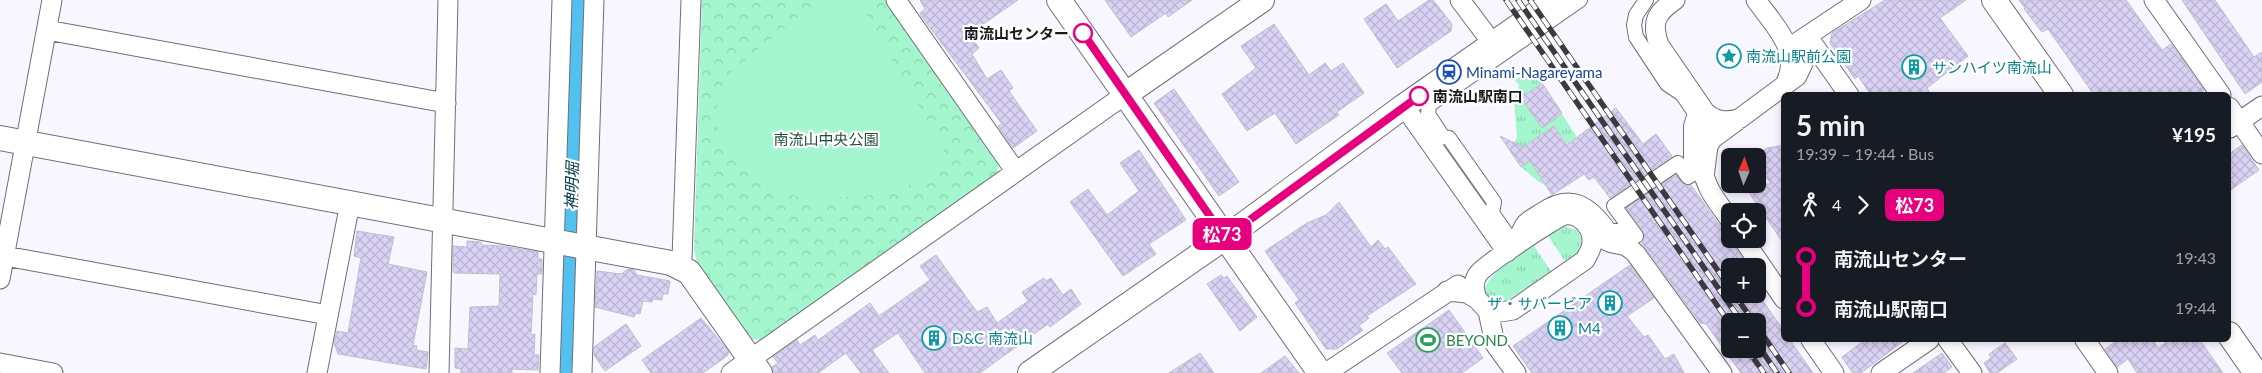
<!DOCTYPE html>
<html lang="en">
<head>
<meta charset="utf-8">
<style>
	body { margin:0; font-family:Lato,"Noto Sans JP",sans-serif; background:#20242c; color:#f1f3f6; height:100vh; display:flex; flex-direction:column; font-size:19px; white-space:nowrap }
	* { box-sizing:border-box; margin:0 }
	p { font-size:16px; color:#9ea1a6 }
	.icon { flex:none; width:28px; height:28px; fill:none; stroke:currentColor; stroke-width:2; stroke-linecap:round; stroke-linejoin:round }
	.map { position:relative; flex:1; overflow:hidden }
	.details { position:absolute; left:1781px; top:92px; width:450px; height:250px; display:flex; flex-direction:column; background:#171b24; border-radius:8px; box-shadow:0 2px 8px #0003 }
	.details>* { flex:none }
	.badge { padding:0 10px; border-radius:8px; font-size:18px; line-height:32px }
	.needle { width:32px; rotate:2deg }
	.buttons { position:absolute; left:1721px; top:148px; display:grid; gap:10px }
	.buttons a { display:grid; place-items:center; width:45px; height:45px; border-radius:8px; background:#171b24; box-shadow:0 2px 8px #0003; font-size:25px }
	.map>.badge { position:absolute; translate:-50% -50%; box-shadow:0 0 0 2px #fff }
	.legs { display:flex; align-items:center; gap:8px; height:55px; padding:0 15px; font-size:16px }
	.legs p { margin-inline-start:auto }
	.head { display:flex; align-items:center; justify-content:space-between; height:85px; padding:0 15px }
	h1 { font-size:28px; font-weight:700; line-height:38px }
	ul { padding:0 15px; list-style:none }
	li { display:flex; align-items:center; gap:18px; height:50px; font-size:19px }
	li i { display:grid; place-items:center; width:8px; height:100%; margin:0 6px; background:currentColor }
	li i::after { content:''; width:12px; height:12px; margin:-6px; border:4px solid; border-radius:50%; background:#171b24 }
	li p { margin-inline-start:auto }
	li:first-child i { background:linear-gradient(#0000 50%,currentColor 0) }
	li:last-child i { background:linear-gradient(currentColor 50%,#0000 0) }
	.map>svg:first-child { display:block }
	.grass { fill:url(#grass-tufts) }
	.park { fill:url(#park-crowns) }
	.pitch { fill:#a3f6ce }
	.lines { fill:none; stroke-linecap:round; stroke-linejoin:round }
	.river { stroke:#52c1ef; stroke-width:32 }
	.building { fill:url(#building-cross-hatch); stroke:#c1bfca; fill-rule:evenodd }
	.pedestrian-casing { stroke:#716e78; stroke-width:16 }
	.minor-casing { stroke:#716e78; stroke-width:21 }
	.tertiary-casing { stroke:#716e78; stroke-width:26 }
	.pedestrian { stroke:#fff; stroke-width:14 }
	.minor { stroke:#fff; stroke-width:19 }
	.tertiary { stroke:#fff; stroke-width:24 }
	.rail-casing { stroke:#3b3a3f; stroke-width:5.5 }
	.rail { stroke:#fff; stroke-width:4; stroke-dasharray:11; stroke-linecap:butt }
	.line-1-casing { stroke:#fff; stroke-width:11 }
	.line-1 { stroke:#e6007e; stroke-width:8 }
	.stop-1-dot { fill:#fff; stroke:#e6007e; stroke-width:2.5 }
	.labels { text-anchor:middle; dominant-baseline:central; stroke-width:4.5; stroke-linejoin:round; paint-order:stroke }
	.stop-label { font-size:15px; font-weight:bold; fill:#19181c; stroke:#fff; text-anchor:end }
	.culture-label { font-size:15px; fill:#0d838f; stroke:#fff; text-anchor:start }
	.transit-label { font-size:15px; fill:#164399; stroke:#fff; text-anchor:start }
	.park-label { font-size:15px; fill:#224e3b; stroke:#fff }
	.leisure-label { font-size:15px; fill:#27864d; stroke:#fff; text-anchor:start }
	.water-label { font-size:16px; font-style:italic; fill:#023649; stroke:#fff }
</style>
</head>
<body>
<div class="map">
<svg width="2262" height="373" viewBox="0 0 2262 373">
	<defs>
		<pattern id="grass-tufts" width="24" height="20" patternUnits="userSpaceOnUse" patternTransform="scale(1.25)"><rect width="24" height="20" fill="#a3f6ce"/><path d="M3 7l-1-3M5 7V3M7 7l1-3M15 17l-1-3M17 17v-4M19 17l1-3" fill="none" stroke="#8cd2b0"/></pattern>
		<pattern id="park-crowns" width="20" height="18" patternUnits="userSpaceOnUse" patternTransform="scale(1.25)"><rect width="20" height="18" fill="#a3f6ce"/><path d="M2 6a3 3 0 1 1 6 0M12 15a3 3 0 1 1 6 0" fill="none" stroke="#8cd2b0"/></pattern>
		<pattern id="building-cross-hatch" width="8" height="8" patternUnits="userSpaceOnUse" patternTransform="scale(1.25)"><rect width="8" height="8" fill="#dad2f4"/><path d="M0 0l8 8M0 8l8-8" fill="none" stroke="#bab4d1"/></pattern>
	</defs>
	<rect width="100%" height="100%" fill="#f8f6ff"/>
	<path class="grass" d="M1532,68l58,89 -9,6 -27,-37 -32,22 -9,-4 4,-6 -3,-39 5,-14 -4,-5z
		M1530,161l16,25 -12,-8 -13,-11z
		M1565,226l13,5 4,8 -4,13 -13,9 -17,-25 8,-7z
		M1534,246l17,25 -49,33c-7,0 -13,0 -16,-7 -9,-19 34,-41 48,-51z"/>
	<path class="park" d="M702,0h183l114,162 -2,13 -233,165 -14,-1 -53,-76 -3,-14z"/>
	<path class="pitch" d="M819,0l40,1 92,162 -14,11 -50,20 -81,6 -34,-13 -39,-34 -15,-24 -1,-36 15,-22z"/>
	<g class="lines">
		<path class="river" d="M566,373l11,-373"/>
	</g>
	<path class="building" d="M920,0h98l-49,34 10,14 -7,6 15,25 14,-9 12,18 -4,3 28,40 -24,17 -15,-22 4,-2 -80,-107 -2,-4 5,-4z
		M1105,0h87l-24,17 -2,-4 -35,24z
		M1429,0h4l19,24 -1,7 -54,37 -33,-49 22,-15 12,17z
		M1885,0h81l-26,18 28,38 -41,32 4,7h-60l-13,-19 -3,3 -25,-36 2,-10z
		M2019,0h107l36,50 9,-6 33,46 -7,5h-103l-46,-66 -6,3 -18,-23 1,-1z
		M2182,0h33l39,57 8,-5v30l-17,12z
		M1274,24l35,51 16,-12 6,8 12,-8 21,30 -27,19 2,3 -43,29 -21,-31 -28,18 -25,-37 34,-26 -15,-22z
		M1542,83l20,30 -20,15 -21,-30z
		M1174,89l65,93 -20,14 -65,-93z
		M1616,108l27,36 13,-10 16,22 -62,42 -16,-21 -5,3 -5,-6 -32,21 -22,-34 -9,6 -21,-31 23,11 31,-21 13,19z
		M1784,145v99l-41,-60h28l-13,-20 -2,-8 11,-8z
		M2242,145l17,25 -30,21v-37z
		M1139,150l47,70 -37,24 7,10 -33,22 -53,-74 18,-13 19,26 32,-24 -19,-28z
		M1676,175l8,10h7l57,81h-18v28h28l26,37v9h6l23,33h-72l-35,-49 -6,-1 -58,-80 2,-4 -1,-8 -17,-23zM1730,321h28v28h-28z
		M1339,202l32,45 7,-7 7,9 3,-2 28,37 -49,32 2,2 -10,8 4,4 -26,19h-11l-31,-46 4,-3 -34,-49 42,-28 19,-8z
		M357,231l37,6 -6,27 39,8 -14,73 4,1 -1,4 12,2 -2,17 -88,-15 -4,-11 3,-12 11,2 13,-75 -7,-2z
		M467,241l14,1 1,3 20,1 36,6v7h4v15h-5l-1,21 -3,-1 -2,41 4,-1 -1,21h5l-1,15 -26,-1v4h-51v-4l-6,-1v-20l13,1 2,-42 29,-1 1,-32 -46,-1 -1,-2v-25l14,1z
		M936,255l41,57 10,-5 10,16 31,-22 -6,-9 22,-14 2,3 5,-3 12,17 8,-6 10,15 -31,23 -2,-3 -68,49h-55l-27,-40 -26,17 17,23h-28l-15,-20 -28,20h-44l-2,-6 6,-4 -5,-6 24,-17 3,5 15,-10 3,5 52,-37 9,13 51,-36 -10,-14z
		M1630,265l24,33 -27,18 17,21 4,-2 17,24 9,-5 10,19h-152l-19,-27z
		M628,269l6,1 3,5 33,6 -2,13h-5l-1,6 -9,-1 -1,3 -9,-1 -3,13 -4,-1 -2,4 -39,-10 2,-36 24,3z
		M1221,275l3,3 3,-2 30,41 -17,14 -33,-47z
		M1449,310l34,48 -21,15h-60l-15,-20z
		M701,318l28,34 -2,4 -24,17h-52l-9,-13z
		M626,324l15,22 -36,25 -11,-16v-8z
		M1865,340h40l-44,33 -9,-1 -10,-15z
		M2118,340h35l5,8 11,-8h31l23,33h-86l-9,-14 -11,8 -12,-18z
		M2005,343l12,16 -20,14h-7l-6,-10 7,-5 -2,-4z
		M1200,353l14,20h-45z
		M1942,353l10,14 -8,6h-31z
		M1285,356l14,17h-38z"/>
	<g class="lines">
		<g class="pedestrian-casing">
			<path id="pedestrian" d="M1580,0l-151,105 -1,9 15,23 6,1 45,64 -2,11 16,23c12,1 10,-7 16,-14 4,-4 11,-8 16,-11 31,-22 51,-7 70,20h11l15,5 -22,-30 64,-43 10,14 3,-2v-49l4,-13 -13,-19 -15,-10 -31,-47 -2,-12 2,-10 10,-15"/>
		</g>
		<g class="minor-casing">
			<path id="minor" d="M896,0l120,172
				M1460,0l33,44
				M1675,0c-19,13 -24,22 -16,45l46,67c11,10 20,10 34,7
				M1756,0c17,24 46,51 30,82
				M2154,0l67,95
				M47,30l399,73
				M1808,37l41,58
				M1798,42l63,-42
				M1404,106l103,146
				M2229,107l33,47
				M1705,112c-6,23 -7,53 3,74 5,12 15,23 22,34
				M2230,128l32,-22
				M1704,177l4,-31 4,-7 85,-63 7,-15 4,-24
				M1587,226c7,4 13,11 20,15 12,6 15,-1 29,13l86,119
				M1743,239l41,60
				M5,256l323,59
				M680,266l2,-7 9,-259
				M0,279l52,-279
				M1447,291l20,2 10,6 11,12 6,2 19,-3 72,-50c3,-6 7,-11 7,-18 1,-14 -12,-29 -27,-27 -8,1 -81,51 -86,58 -7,8 -5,17 -2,26
				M1488,311l7,33 21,29
				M1811,340l23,33
				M1948,340l24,33
				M2085,340l23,33
				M0,363l53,10
				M317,373l33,-170
				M439,373l9,-373
				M550,373l12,-373
				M582,373l12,-373
				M731,373l395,-279
				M1326,373l132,-88
				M1881,373l48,-33"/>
		</g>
		<g class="tertiary-casing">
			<path id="tertiary" d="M1059,0l261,373
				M1994,0l67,95
				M1126,94l136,-94
				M0,138l671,125 18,9 71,101
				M2229,334l27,39
				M1030,373l213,-148 161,-119 152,-106"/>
		</g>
		<use href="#pedestrian" class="pedestrian"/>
		<use href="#minor" class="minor"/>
		<use href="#tertiary" class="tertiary"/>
		<g class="rail-casing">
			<path id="rail" d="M1506,0l224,324
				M1518,0l223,321
				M1530,0l200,288
				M1734,294l19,27
				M1758,328l31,45
				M1758,345l19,28
				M1747,349l17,24"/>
		</g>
		<use href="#rail" class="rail"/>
	</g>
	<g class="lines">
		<g class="line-1-casing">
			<path id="line-1" d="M1083,33l142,205 194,-142"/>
		</g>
		<use href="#line-1" class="line-1"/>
	</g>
	<defs>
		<g id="sight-ring" transform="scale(1.25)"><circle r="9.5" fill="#fff" stroke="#0f9aa8" stroke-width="1.5"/><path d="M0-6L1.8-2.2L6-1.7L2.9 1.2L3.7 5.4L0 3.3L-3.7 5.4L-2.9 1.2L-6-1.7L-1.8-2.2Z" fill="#0f9aa8"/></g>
		<g id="building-ring" transform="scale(1.25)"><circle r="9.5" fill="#fff" stroke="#0f9aa8" stroke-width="1.5"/><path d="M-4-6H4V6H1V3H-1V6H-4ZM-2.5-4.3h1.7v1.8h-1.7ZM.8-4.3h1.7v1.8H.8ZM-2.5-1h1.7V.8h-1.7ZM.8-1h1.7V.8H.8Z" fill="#0f9aa8"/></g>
		<g id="station-ring" transform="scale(1.25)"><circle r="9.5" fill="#fff" stroke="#1a4fb4" stroke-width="1.5"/><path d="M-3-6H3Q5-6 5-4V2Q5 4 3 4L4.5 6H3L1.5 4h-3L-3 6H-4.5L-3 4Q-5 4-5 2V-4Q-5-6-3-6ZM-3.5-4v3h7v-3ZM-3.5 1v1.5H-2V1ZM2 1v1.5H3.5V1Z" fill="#1a4fb4"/></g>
		<g id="stadium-ring" transform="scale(1.25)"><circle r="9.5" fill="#fff" stroke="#2e9e5b" stroke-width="1.5"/><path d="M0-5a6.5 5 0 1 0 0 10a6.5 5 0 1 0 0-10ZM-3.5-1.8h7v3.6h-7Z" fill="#2e9e5b"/></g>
	</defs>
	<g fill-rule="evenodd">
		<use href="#sight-ring" x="1729" y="56"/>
		<use href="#building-ring" x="1914" y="67"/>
		<use href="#station-ring" x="1449" y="72"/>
		<use href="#building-ring" x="1610" y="303"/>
		<use href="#building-ring" x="1560" y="328"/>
		<use href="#building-ring" x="934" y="338"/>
		<use href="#stadium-ring" x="1428" y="340"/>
	</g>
	<g class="stop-1-dot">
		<circle cx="1083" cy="33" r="9"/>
		<circle cx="1419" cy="96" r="9"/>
	</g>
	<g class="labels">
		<g class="stop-label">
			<text x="1069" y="33">南流山センター</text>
			<text x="1433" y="96" text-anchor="start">南流山駅南口</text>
		</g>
		<g class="culture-label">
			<text x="1746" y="56">南流山駅前公園</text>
			<text x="1932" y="67">サンハイツ南流山</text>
			<text x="1592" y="303" text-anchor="end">ザ・サバービア</text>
			<text x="1578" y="328">M4</text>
			<text x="952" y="338">D&amp;C 南流山</text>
		</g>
		<g class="transit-label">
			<text x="1466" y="72">Minami-Nagareyama</text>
		</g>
		<g class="park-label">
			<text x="826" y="139">南流山中央公園</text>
		</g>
		<g class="leisure-label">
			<text x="1446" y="340">BEYOND</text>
		</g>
		<g class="water-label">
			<text transform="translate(571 186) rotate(-88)">神明堀</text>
		</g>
	</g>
</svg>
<div class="buttons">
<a><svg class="needle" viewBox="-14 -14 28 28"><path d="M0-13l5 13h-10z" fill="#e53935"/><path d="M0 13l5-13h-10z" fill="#9ea1a6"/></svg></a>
<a><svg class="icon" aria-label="locate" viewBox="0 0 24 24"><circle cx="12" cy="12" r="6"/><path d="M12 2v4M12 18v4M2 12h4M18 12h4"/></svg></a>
<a>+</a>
<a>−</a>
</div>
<b class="badge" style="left:1222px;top:234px;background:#e6007e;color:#fff">松73</b>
<section class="details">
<div class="head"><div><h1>5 min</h1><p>19:39 – 19:44 · Bus</p></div><b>¥195</b></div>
<div class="legs"><svg class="icon" aria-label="walk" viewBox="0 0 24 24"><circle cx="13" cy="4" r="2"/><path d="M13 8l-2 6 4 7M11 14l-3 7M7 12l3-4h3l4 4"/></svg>4<svg class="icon" aria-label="forward" viewBox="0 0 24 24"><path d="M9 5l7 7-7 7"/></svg><b class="badge" style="background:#e6007e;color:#fff">松73</b></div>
<ul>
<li><i style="color:#e6007e"></i><b>南流山センター</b><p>19:43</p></li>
<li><i style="color:#e6007e"></i><b>南流山駅南口</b><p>19:44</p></li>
</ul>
</section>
</div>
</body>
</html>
